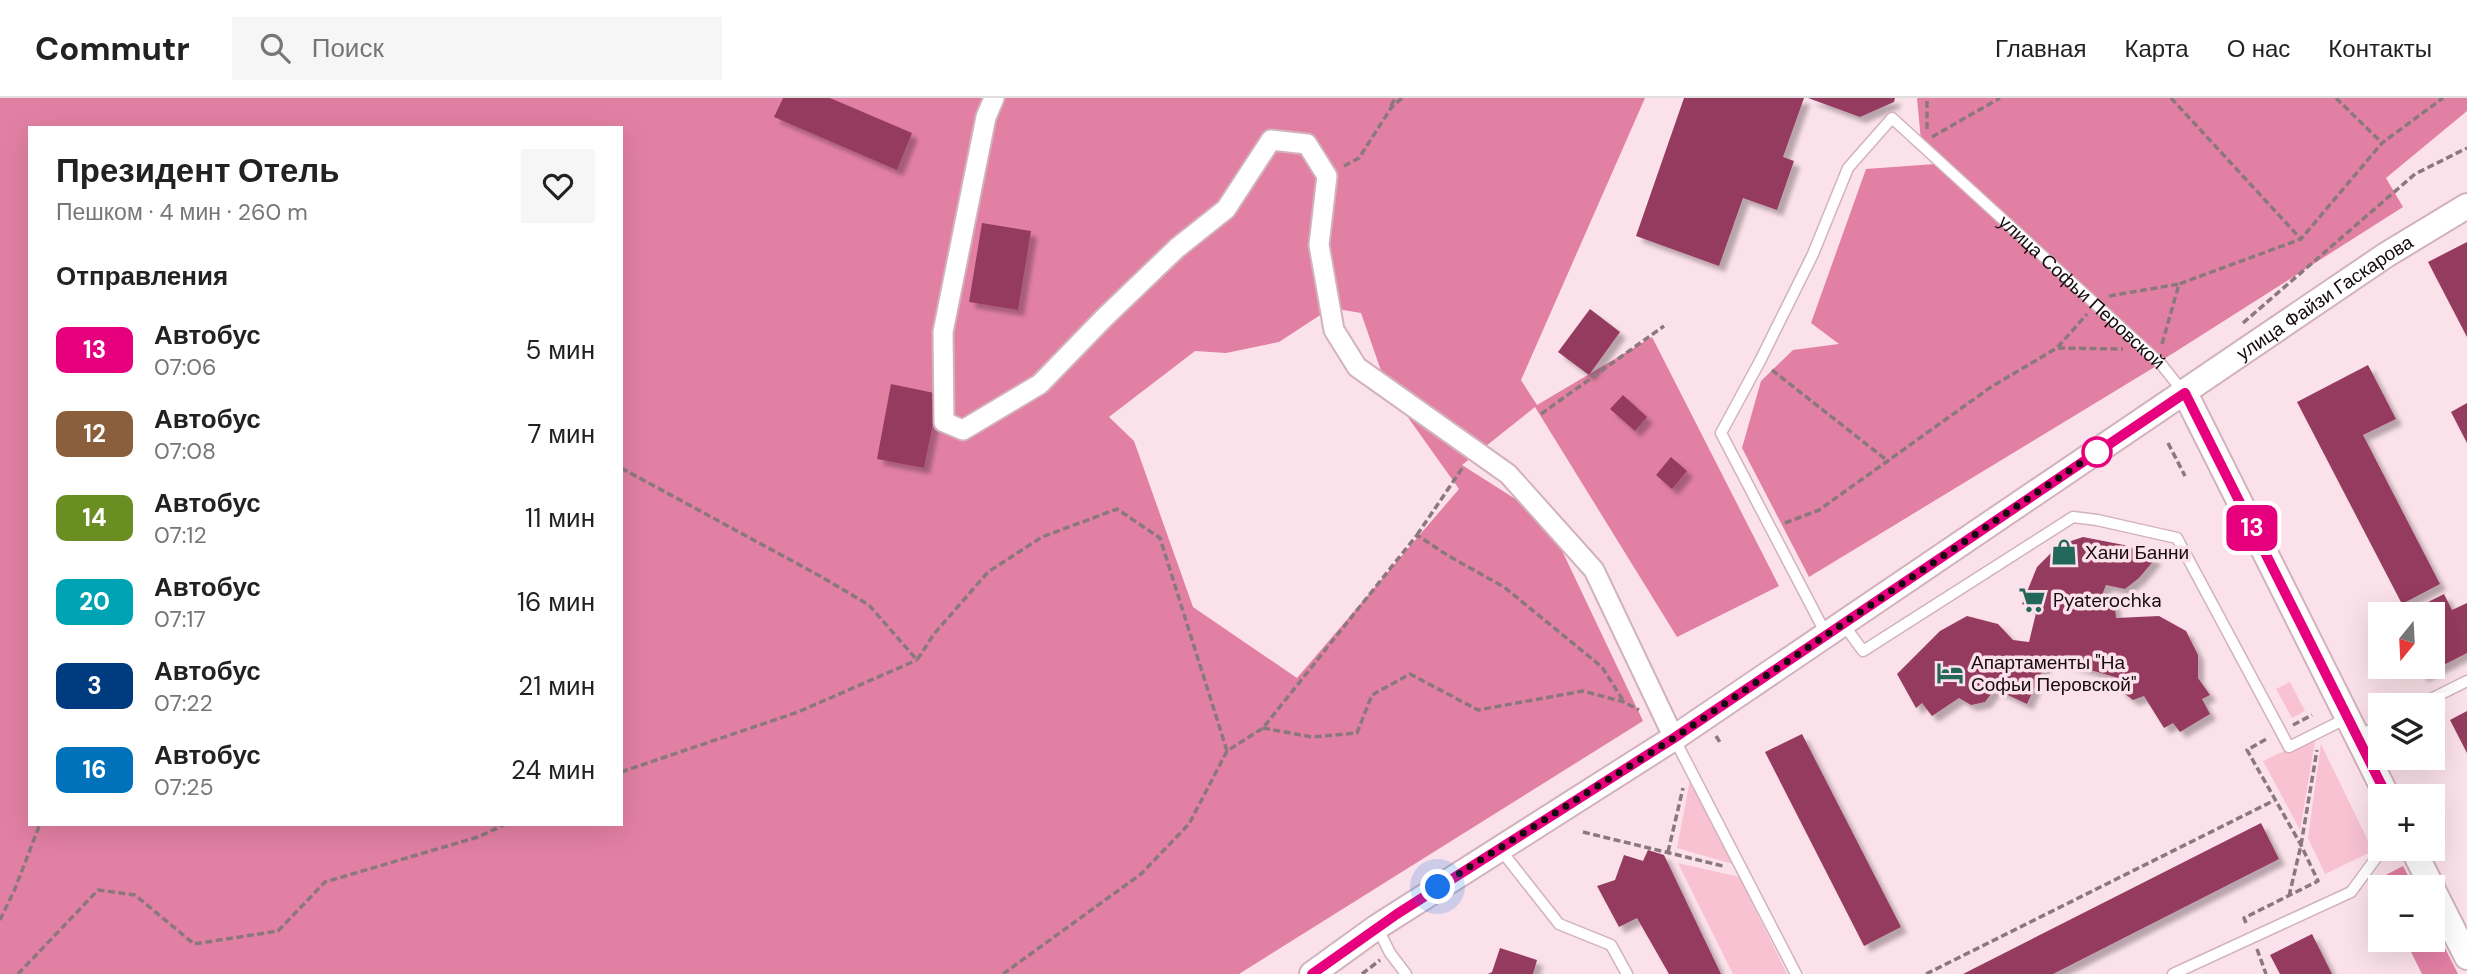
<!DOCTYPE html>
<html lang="ru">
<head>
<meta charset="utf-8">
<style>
	body { margin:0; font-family:"DM Sans",sans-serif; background:#f6f6f6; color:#222; height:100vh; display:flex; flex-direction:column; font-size:26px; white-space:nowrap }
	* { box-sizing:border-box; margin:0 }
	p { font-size:23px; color:#767676 }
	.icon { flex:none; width:38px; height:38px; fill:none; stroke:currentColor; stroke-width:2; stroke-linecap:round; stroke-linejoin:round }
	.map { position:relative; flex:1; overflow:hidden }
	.side { position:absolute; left:28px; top:28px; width:595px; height:700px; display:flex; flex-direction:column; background:#fff; border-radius:0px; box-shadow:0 7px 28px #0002 }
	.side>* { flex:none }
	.badge { padding:0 14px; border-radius:10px; font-size:24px; line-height:46px }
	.needle { width:46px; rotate:198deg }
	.controls { position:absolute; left:2368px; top:504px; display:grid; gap:14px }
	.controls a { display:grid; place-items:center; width:77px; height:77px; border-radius:0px; background:#fff; box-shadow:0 7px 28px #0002; font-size:35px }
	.you { position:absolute; width:35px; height:35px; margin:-18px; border:5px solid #fff; border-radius:50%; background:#1a73e8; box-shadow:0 0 0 10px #1a73e833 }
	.map>.badge { position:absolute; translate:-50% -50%; box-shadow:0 0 0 4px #fff }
	h2 { padding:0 28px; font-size:26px; line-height:63px }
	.round { display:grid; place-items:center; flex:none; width:74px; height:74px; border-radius:0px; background:#f6f6f6 }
	.summary { display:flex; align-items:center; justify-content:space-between; height:119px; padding:0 28px }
	h1 { font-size:33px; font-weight:700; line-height:52px }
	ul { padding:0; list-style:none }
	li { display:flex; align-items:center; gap:21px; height:84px; padding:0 28px }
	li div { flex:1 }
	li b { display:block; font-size:26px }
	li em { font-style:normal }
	li .badge { min-width:77px; font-weight:700; text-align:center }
	header { display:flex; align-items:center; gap:42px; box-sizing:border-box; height:98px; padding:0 35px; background:#fff; border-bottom:2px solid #e0e0e0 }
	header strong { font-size:33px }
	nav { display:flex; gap:38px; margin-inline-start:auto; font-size:24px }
	.search { width:490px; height:63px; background:#f6f6f6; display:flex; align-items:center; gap:18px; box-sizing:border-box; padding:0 24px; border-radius:0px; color:#767676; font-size:26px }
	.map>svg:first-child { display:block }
	.green { fill:#f8c2d3 }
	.forest { fill:#e280a3; fill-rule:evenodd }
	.building { fill:#953b5f; filter:url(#shadow) }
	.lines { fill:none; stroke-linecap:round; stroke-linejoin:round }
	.service-casing { stroke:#d2b2bc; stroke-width:13 }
	.minor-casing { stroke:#d2b2bc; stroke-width:23 }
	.tertiary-casing { stroke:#d2b2bc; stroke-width:28 }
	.path { stroke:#8a787e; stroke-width:3.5; stroke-dasharray:7 3.5; stroke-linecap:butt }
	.service { stroke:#fff; stroke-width:10 }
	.minor { stroke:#fff; stroke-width:19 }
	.tertiary { stroke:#fff; stroke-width:24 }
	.line-casing { stroke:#fff; stroke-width:16 }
	.line { stroke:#e6007e; stroke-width:10 }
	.walk { stroke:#160b0f; stroke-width:7; stroke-dasharray:0 12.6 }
	.stop-dot { fill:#fff; stroke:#e6007e; stroke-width:3.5 }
	.labels { text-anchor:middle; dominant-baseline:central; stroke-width:7; stroke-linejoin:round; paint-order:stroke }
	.street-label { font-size:19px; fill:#160b0f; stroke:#fbe1e9 }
	.poi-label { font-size:19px; fill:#160b0f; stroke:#fbe1e9; text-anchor:start }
</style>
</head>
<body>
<header>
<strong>Commutr</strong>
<div class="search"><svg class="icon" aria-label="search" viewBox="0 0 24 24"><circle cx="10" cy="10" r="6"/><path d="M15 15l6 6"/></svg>Поиск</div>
<nav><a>Главная</a><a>Карта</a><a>О нас</a><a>Контакты</a></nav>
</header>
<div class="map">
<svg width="2467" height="876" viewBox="0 0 2467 876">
	<defs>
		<filter id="shadow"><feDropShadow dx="6" dy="6" stdDeviation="2" flood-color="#0004"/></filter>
	</defs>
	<rect width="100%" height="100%" fill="#fbe1e9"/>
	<path class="green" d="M2290,584l15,29 -13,7 -16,-29z
		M2316,638l-16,94 -37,-69z
		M2321,646l52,107 -48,23 -17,-36z
		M1690,682l43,84 -56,-16z
		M1678,765l61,14 48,97h-54z"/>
	<path class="forest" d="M0,0h1645l-124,282 16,25 115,-68 127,249 -102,51 -142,-230 -73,58 85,54 96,202 -404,253h-1239zM30,30h591v696h-591zM1331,210l30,5 26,75 72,101 -162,189 -104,-71 -59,-166 -25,-24 86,-66 31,2 53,-11z
		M1917,0h550v13l-81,67 17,29 -239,152 -243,-218z
		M1935,66l223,201 -349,212 -67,-129 19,-67 32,-31 46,-6 -28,-21 55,-154z
		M2403,768l11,21h-28l-4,-10z
		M2433,826l25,50h-36l-17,-34h27z"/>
	<path class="building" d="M783,0h47l82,35 -15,37 -123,-53z
		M1684,0h120l-21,59 11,4 -17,49 -34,-12 -24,68 -83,-30z
		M1808,0h87l-1,4 -34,15z
		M982,125l49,8 -13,79 -49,-8z
		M2467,144v95l-39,-75z
		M1590,211l30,23 -31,43 -31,-23z
		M2368,267l28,54 -33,16 77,149 -38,20 -105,-202z
		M891,286l48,10 -15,74 -47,-9z
		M1623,297l24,22 -12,14 -25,-22z
		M2467,305v40l-16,-31z
		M1671,359l16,14 -15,18 -16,-14z
		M2083,439l41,8 32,13 -17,20 -14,11 -19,-4 -4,10h7l6,12 1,11 43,-2 27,15 12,24v23l12,17 -8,4 8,15 -30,18 -7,-9 -9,5 -20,-32 -11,4 -13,-10 -5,-13 -67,-19 -21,46 -32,-15 -10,13 -14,3 -12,-7 -27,18 -10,-13 -6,5 -19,-34 43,-43 27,-15 31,8 15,16 16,2 8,-33 -15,-5 15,-37 22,-22z
		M2444,496l8,16 15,-7v50l-45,23 -5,-9h15v-53h-28z
		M2467,613v42l-17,-33z
		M1802,636l99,193 -37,19 -99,-194z
		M2261,725l18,36 -226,115h-90z
		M1648,752l16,5 57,119h-52l-32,-56 -18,9 -22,-41 18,-6 9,-25 19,6z
		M2312,836l20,40h-52l-10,-19z
		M1500,850l37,12 -4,14h-45l4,-2z"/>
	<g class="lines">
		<g class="service-casing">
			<g id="service">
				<path d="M1844,527l19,26 210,-134 24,3 80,18 112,209 58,-29"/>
				<path id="s1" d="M1826,536l-105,-201 39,-72 53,-107 35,-86 44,-50 269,246 23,29"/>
				<path d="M2419,607l48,-24"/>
				<path d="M2357,639l23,-12"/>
				<path d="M1674,640l122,236"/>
				<path d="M1500,751l59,75 52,21 16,29"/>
				<path d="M1377,829l13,26 16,21"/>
				<path d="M2173,876l178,-82 28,-38 11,-5"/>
			</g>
		</g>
		<g class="minor-casing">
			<path id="minor" d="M994,0l-8,19 -43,215 1,90 19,8 77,-46 64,-66 73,-70 49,-39 45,-69 36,4 20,32 -8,69 15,85 23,37 151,107 86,96 80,168"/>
		</g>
		<g class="tertiary-casing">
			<g id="tertiary">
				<path d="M2185,295l202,403"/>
				<path d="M2413,751l19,38"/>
				<path d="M2432,790l35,69"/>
				<path id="s2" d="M1312,876l65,-47 297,-189 712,-483 81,-49"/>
			</g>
		</g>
		<path class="path" d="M2171,0l129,140
			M2336,0l46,45
			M1391,8l4,-8
			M1927,31v-31
			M1932,39l68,-39
			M1344,68l15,-8 32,-50 11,-10
			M2109,198l70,-12
			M2243,225l172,-149 52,-26
			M2162,246l17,-60 122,-45 81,-96 61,-45
			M2058,250l65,1
			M1772,272l117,92
			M1541,316l123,-88
			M2168,345l17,33
			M621,370l199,108 49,29 48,55 17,-26 54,-62 54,-35 75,-28 43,29 67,213
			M1785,425l34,-13 172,-123 66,-39 30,-34
			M1417,437l46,-68
			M2293,627l19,-10
			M1263,630l49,9 45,-4 15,-38 38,-21 68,36 105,-19 41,11 15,8
			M1716,638l5,8
			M621,674l177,-60 119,-52
			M1583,734l140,34
			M1668,754l15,-64
			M2289,798l12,-51 16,-95
			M0,822l14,-29 26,-67
			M2246,825l-2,-5 74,-37 -17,-36 -54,-95 21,-12
			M2257,851l9,25
			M18,876l80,-84 37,5 59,49 84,-13 47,-49 153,-45 28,-13
			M1003,876l138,-100 48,-50 38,-73 36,-23 154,-193 30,20 57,32 98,80 22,35
			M1362,876l18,-14
			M1926,876l349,-174"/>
		<use href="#service" class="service"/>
		<use href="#minor" class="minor"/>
		<use href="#tertiary" class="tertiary"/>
	</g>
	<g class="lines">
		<g class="line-casing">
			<path id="line" d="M1312,876l85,-60 277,-176 511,-345 202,403"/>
		</g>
		<use href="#line" class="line"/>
		<path class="walk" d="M1438,789l236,-149 423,-286"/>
	</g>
	<defs>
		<g id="shop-bare" transform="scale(2.1)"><path d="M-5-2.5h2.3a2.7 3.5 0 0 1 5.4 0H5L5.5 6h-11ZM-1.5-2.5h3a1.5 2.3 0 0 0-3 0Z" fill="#22675a" stroke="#fbe1e9" stroke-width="2.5" paint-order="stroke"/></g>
		<g id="supermarket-bare" transform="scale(2.1)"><path d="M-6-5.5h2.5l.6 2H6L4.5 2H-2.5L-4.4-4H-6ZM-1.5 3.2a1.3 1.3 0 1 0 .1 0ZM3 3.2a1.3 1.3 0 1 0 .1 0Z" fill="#22675a" stroke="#fbe1e9" stroke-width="2.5" paint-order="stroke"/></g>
		<g id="hotel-bare" transform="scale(2.1)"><path d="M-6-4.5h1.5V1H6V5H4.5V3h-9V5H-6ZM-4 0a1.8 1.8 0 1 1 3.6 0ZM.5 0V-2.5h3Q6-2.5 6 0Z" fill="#22675a" stroke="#fbe1e9" stroke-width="2.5" paint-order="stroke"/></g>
	</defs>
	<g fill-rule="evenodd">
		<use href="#shop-bare" x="2064" y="454"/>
		<use href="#supermarket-bare" x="2032" y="502"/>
		<use href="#hotel-bare" x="1950" y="575"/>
	</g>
	<circle class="stop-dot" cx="2097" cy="354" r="14"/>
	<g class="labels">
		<g class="street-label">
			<text stroke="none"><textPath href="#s1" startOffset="845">улица Софьи Перовской</textPath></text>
			<text stroke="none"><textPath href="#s2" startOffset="1218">улица Файзи Гаскарова</textPath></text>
		</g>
		<g class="poi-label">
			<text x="2085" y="454">Хани Банни</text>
			<text x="2053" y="502">Pyaterochka</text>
			<text x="1971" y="564">Апартаменты "На<tspan x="1971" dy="22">Софьи Перовской"</tspan></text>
		</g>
	</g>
</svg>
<div class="controls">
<a><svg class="needle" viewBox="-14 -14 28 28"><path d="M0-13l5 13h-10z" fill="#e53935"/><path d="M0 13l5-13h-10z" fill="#767676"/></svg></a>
<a><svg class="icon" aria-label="layers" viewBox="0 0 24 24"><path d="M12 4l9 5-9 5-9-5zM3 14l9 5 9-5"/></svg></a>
<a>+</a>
<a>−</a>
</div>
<div class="you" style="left:1438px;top:789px"></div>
<b class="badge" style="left:2252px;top:430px;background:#e6007e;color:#fff">13</b>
<section class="side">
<div class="summary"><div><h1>Президент Отель</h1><p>Пешком · 4 мин · 260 m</p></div><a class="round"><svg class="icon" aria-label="heart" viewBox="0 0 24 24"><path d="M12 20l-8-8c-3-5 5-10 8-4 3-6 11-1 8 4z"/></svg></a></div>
<h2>Отправления</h2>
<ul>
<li><span class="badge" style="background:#e6007e;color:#fff">13</span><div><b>Автобус</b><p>07:06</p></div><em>5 мин</em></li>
<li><span class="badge" style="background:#8b5e3c;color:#fff">12</span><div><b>Автобус</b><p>07:08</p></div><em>7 мин</em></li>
<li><span class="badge" style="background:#6b8e23;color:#fff">14</span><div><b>Автобус</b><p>07:12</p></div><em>11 мин</em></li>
<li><span class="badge" style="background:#00a3b4;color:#fff">20</span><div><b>Автобус</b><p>07:17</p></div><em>16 мин</em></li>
<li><span class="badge" style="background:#003b80;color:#fff">3</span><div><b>Автобус</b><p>07:22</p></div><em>21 мин</em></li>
<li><span class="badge" style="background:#0072bc;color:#fff">16</span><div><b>Автобус</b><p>07:25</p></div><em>24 мин</em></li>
</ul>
</section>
</div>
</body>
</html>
